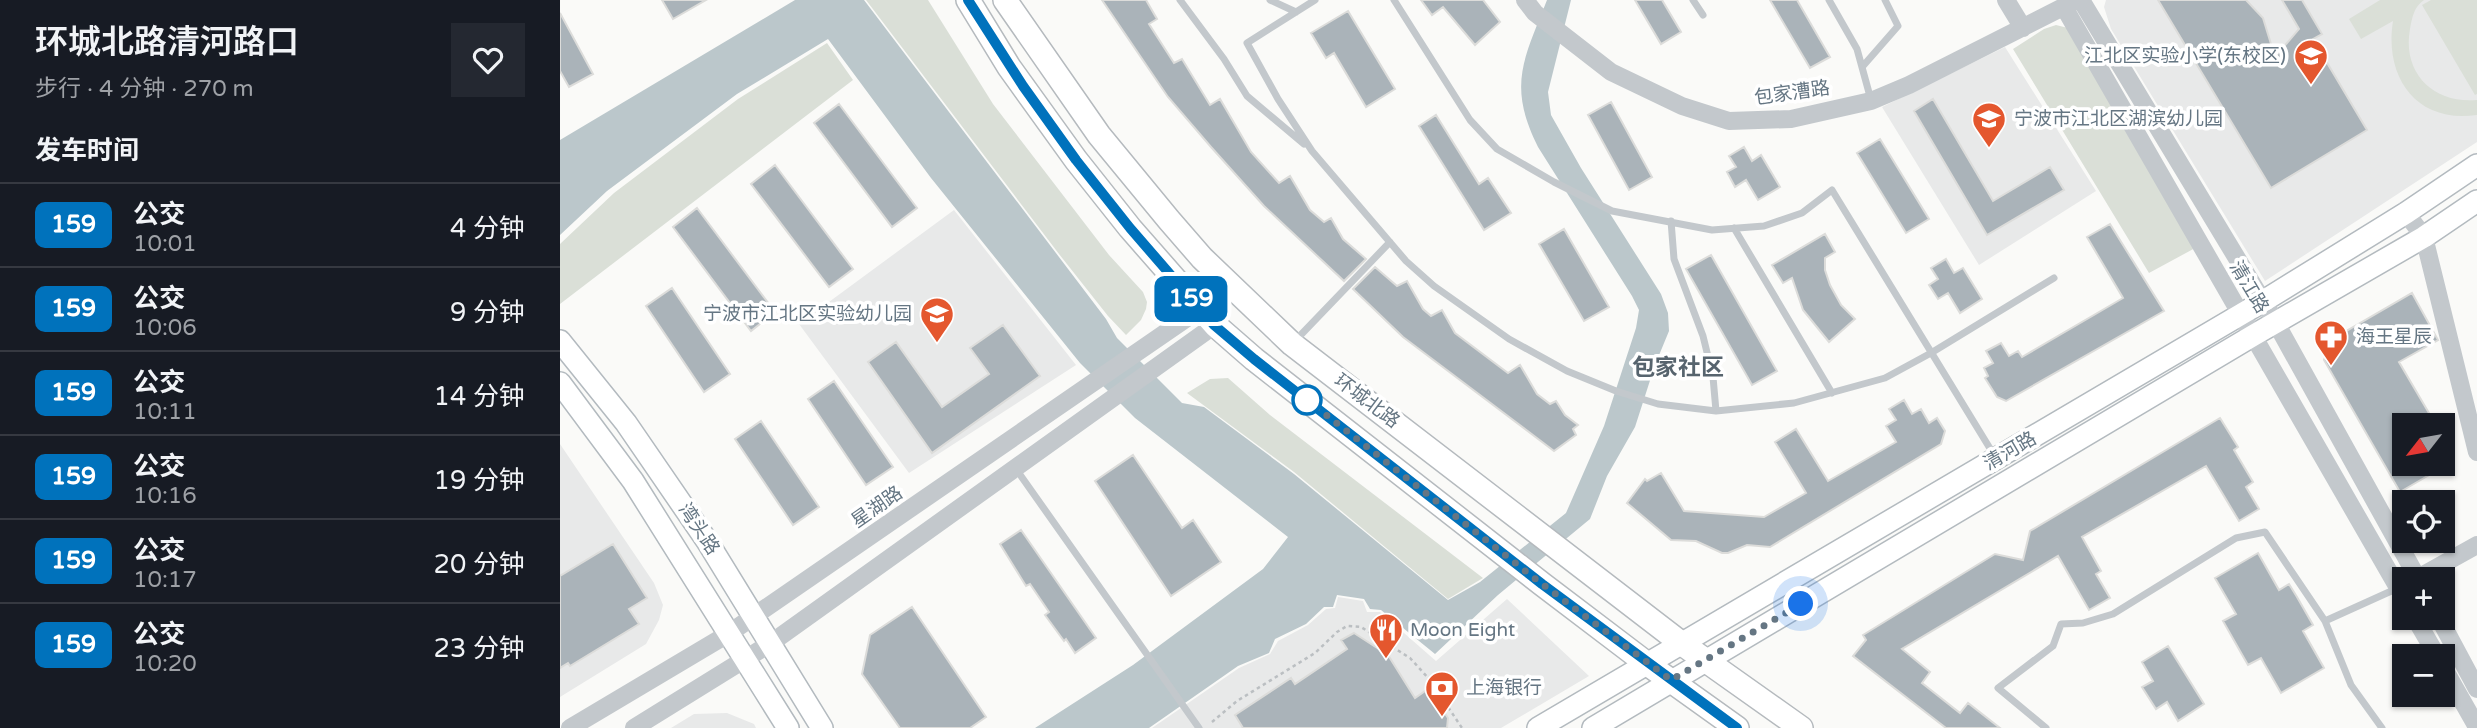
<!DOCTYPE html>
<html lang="zh">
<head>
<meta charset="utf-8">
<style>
	body { margin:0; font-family:"Varela Round","Noto Sans SC",sans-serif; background:#242831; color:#f1f3f6; height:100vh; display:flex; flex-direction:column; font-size:26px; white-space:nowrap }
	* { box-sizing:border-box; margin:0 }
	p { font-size:23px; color:#9ea1a6 }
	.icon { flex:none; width:38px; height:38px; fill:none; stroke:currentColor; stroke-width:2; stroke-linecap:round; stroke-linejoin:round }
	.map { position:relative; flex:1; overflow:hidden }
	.drawer { display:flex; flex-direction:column; background:#171b24; width:560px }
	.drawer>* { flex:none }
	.badge { padding:0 14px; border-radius:10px; font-size:24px; line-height:46px }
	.needle { width:46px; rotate:239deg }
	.buttons { position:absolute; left:1832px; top:413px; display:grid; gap:14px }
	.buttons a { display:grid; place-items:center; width:63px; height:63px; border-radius:0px; background:#171b24; box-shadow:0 2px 5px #0004; font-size:35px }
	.you { position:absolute; width:35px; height:35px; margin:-18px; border:5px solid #fff; border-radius:50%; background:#1a73e8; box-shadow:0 0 0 10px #1a73e833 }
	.map>.badge { position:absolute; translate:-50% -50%; box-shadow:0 0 0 4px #fff }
	h2 { padding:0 35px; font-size:26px; line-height:63px }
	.round { display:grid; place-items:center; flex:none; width:74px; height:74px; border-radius:0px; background:#242831 }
	.overview { display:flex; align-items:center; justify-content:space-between; height:119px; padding:0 35px }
	h1 { font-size:33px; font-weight:600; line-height:52px }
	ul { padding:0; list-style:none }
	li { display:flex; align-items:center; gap:21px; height:84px; padding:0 35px; border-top:2px solid #363941 }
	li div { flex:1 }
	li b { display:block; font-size:26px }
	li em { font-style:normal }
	li .badge { min-width:77px; font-weight:700; text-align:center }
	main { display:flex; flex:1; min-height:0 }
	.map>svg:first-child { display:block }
	.built { fill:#e8e9e9 }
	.green { fill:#dadfd7 }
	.water { fill:#bbc7cb }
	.building { fill:#aab3b9; stroke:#dcdcda; stroke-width:2 }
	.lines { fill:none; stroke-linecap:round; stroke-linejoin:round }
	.secondary-casing { stroke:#b3babf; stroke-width:24 }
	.primary-casing { stroke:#b5babe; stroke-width:26 }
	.path { stroke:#bbbfc2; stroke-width:2.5; stroke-dasharray:3.5 3.5; stroke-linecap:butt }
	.service { stroke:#c3c8cc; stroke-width:7 }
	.tertiary { stroke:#c3c8cc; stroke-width:18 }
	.secondary { stroke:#fff; stroke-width:21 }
	.primary { stroke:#fff; stroke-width:23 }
	.line-casing { stroke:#fff; stroke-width:16 }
	.line { stroke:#0072bc; stroke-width:10 }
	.walk { stroke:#657683; stroke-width:7; stroke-dasharray:0 12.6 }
	.stop-dot { fill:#fff; stroke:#0072bc; stroke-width:3.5 }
	.labels { text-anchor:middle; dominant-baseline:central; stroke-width:7; stroke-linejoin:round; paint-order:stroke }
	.poi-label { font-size:19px; fill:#657683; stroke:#fff; text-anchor:start }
	.street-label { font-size:19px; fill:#657683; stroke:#fff }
	.quarter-label { font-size:23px; font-weight:bold; fill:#57646e; stroke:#fff }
</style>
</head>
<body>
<main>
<section class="drawer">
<div class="overview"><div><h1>环城北路清河路口</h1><p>步行 · 4 分钟 · 270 m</p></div><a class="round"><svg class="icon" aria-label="heart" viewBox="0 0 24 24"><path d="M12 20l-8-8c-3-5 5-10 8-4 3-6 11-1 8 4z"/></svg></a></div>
<h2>发车时间</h2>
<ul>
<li><span class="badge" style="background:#0072bc;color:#fff">159</span><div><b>公交</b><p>10:01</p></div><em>4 分钟</em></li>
<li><span class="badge" style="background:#0072bc;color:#fff">159</span><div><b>公交</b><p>10:06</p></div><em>9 分钟</em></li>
<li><span class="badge" style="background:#0072bc;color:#fff">159</span><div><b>公交</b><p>10:11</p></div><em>14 分钟</em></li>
<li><span class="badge" style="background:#0072bc;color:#fff">159</span><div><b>公交</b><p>10:16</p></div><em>19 分钟</em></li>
<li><span class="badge" style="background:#0072bc;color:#fff">159</span><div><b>公交</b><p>10:17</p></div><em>20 分钟</em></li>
<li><span class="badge" style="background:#0072bc;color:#fff">159</span><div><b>公交</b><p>10:20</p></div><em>23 分钟</em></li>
</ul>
</section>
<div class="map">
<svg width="1917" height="728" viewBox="0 0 1917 728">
	<rect width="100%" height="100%" fill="#fafaf8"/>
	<path class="built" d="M1546,0h371v142l-212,139 -154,-252 -7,-22z
		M1445,47l91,144 -117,74 -97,-158z
		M394,210l122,155 -167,108 -110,-149z
		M0,444l94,139 9,22 -4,15 -13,24 -86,53z
		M778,597l25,4 4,11h13l56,49 71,-62 82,77 -88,52h-349l87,-60 31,-14 8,-13 30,-16 18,-16 9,-1z
		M167,713l27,11 2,4h-85l23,-14z"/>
	<path class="green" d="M306,0h62l65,104 116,151 34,37 4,10 -1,7 -5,11 -15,15 -18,-19 -49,-62z
		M1820,0h44c-10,7 -12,17 -14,29 -8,44 23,75 67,71v15c-61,9 -93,-38 -84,-94l-32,18 -12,-20z
		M1871,0h46v94l-2,1 -53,-90z
		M1496,25l12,3 129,219 -48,26 -136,-224 31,-20z
		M267,43l26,37 -293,224v-60l54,-51 124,-94z
		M668,378l42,37 213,163 -35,21 -154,-127 -107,-79 23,-14z"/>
	<path class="water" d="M235,0h69l242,319 11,19 65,65 22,4 90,67 154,126 32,-18 86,-69 38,-87 32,-98 3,-18 -7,-14 -94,-149c-31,-62 -14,-88 9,-147h24l-23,92 3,23 30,53 80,126 7,19 1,18 -14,34 -20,62 -28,49 -17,43 -92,76 -63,59 -54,-44 -11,-1 -6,-10 -27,-4 -4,12h-9l-18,17 -31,15 -6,14 -31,13 -89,62h-114l98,-63 130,-96 25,-32 -153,-119 -55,-55 -149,-185 -103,-139 -91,55 -130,97 -47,44v-95z"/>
	<path class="building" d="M102,0h44l-33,19z
		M542,0h44l11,19 -8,5 25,39 8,-4 28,46 10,-6 31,53 28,31 11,-7 20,34 14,12 7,-4 12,21 23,20 -22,22 -80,-75 -53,-59 -43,-50z
		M861,0h62l17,22 -25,23 -32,-38 -11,8z
		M1075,0h27l19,32 -20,12z
		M1210,0h27l33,57 -20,11z
		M1598,0h88l17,18 12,39 24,-28 -17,-29h20l20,34 -9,5 54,91 -96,58z
		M788,11l47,78 -29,18 -32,-54 -8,5 -15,-25z
		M0,13l33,61 -24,13 -9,-16z
		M1373,99l60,102 57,-34 14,23 -77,45 -73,-124z
		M1051,102l41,75 -23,13 -41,-75z
		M279,104l78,104 -25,19 -78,-104z
		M876,115l43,69 9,-6 23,35 -27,17 -65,-104z
		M1320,139l49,80 -23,14 -49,-80z
		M1184,147l8,14 9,-6 19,32 -22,13 -12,-20 -11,7 -8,-15 9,-5 -7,-11z
		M215,165l78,104 -24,18 -78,-103z
		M137,208l78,104 -24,19 -78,-104z
		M1550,224l54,87 -158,90 -9,-4 -12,-19 3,-2 -4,-8 9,-5 -7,-12 15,-8 8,13 9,-5 4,6 101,-59 -36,-61z
		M1004,229l45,78 -25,14 -45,-77z
		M1265,234l10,18 -10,6v12l5,15 11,20 14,14 -26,23 -26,-32 -11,-32 -9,5 -11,-18z
		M1151,255l66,116 -25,14 -66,-116z
		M1386,259l8,14 9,-5 19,31 -22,14 -12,-20 -10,6 -9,-14 9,-6 -7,-11z
		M815,267l22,19 10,-5 16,28 8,7 11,-6 13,23 53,40 12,-8 17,29 13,10 6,-3 9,14 13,10 -5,4 3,6 -22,16 -151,-114 -50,-48z
		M112,288l58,86 -26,18 -58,-86z
		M1852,293l26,47 -39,22 37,63h-32v39h44l-48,28 -76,-132 7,-20z
		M443,325l37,51 -108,77 -64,-91 28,-20 46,65 47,-33 -19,-26z
		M274,381l59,86 -27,18 -58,-86z
		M1344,400l8,14 9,-5 8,14 8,-5 8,13 -4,13 -171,103 -23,-2 -19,8h-6l-26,-12 -25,-1 -44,-37 18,-24 2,2 14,-8 23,38 80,6 42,-24 -31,-51 21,-13 32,52 68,-39 -10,-16 10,-6 -7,-11z
		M1660,418l18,29 -4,3 19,32 -7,5 13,22 -20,12 -33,-55 -124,71 19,34 -5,3 14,24 -21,12 -31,-54 -156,93 28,23 -8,11 38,30 8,-10 32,25h-54l-93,-72 13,-16 -3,-5 132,-81 28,6 7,-29z
		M201,421l58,86 -26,18 -58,-86z
		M573,455l49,73 11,-8 28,42 -50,34 -76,-115z
		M461,530l75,108 -21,15 -9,-14 -2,2 -19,-26 4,-3 -19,-28 -4,2 -26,-42z
		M53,544l34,54 -18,11 10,15 -69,42 -2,-3 -8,5v-92z
		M1698,553l21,37 10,-6 8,13 16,28 -10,6 21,37 -43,25 -20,-35 -13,7 -8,-14 -17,-30 13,-7 -21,-36z
		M352,607l74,110 -16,11h-70l-38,-54 8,-39z
		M794,633l34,22 27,43 13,-9 20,29 -1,10h-204l-8,-13 56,-37 4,6 52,-35 -6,-9z
		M1608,646l36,58 -26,17 -11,-19 -11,7 -14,-22 11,-6 -11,-19z"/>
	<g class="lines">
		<g class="secondary-casing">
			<path id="secondary" d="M0,341l66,82 81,118 115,187
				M0,383l73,98 155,247
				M978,728l724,-426 144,-89 71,-48
				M1033,728l661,-393 170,-98 53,-36"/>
		</g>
		<g class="primary-casing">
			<path id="primary" d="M408,0l41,67 67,93 54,68 85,97 39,34 288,225 104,79 91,65
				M445,0l94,135 70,85 33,38 90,86 389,299 120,85"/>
		</g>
		<path class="path" d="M652,722l25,-21 78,-48 22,-21 10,-6 14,1 49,31 20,22 32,48"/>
		<path class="service" d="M620,0l44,59 23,37 57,48
			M710,0l26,12
			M755,0l-68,43 31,56 34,52 94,110 28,25 75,53 58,32 49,20 42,13 58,7 78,-8 91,-25 46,-25 123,-75
			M834,0l76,120 27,29 57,33 58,29 100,19 52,-4 38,-13 30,-23 162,265
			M1133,0l10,15
			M1269,0l28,49 14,51
			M1303,66l35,-40 -13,-26
			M1111,221l3,38 29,77 10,41 3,34
			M1174,228l98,165
			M733,343l97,-101
			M456,469l183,259
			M1765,621l73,-33
			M1486,728l-48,-40 55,-42 8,-22 22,-1 30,-9 123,-76 29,-6 60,89 26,64 31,43"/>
		<path class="tertiary" d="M965,0l10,13 76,59 71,34 47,15 62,-2 80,-18 38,-16 164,-83
			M1446,0l17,28
			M1521,0l195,323 142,256
			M1504,7l340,591
			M1846,213l18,24 53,215
			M1856,579l61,-34
			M1855,618l22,38
			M1879,618l38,71
			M1883,667l34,60
			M10,728l158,-94 472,-325
			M74,728l137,-85 444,-318"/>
		<use href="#secondary" class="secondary"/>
		<use href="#primary" class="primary"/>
	</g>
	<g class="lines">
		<g class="line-casing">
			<path id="line" d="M408,0l55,86 53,74 54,68 84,97 40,34 288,225 195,144"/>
		</g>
		<use href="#line" class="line"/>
		<path class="walk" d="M747,400l235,184 129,96 130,-76"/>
	</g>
	<defs>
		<g id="school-pin" transform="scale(1.75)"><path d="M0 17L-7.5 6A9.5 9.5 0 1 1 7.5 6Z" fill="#e4572e" stroke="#fff"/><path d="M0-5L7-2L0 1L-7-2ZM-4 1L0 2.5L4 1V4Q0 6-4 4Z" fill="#fff"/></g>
		<g id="pharmacy-pin" transform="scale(1.75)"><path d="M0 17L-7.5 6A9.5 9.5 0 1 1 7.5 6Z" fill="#e4572e" stroke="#fff"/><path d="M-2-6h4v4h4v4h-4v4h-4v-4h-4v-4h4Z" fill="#fff"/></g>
		<g id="restaurant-pin" transform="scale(1.75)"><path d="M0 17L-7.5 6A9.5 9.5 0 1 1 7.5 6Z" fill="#e4572e" stroke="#fff"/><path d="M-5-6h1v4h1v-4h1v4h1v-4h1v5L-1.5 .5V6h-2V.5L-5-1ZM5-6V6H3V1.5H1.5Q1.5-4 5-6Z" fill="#fff"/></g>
		<g id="bank-pin" transform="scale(1.75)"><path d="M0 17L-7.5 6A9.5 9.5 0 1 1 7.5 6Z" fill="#e4572e" stroke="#fff"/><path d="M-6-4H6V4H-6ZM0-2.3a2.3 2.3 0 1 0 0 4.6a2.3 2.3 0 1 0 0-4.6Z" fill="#fff"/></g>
	</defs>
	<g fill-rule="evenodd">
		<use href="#school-pin" x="1751" y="56"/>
		<use href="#school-pin" x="1429" y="119"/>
		<use href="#school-pin" x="377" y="314"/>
		<use href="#pharmacy-pin" x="1771" y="337"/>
		<use href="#restaurant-pin" x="826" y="630"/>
		<use href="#bank-pin" x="882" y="688"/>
	</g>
	<circle class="stop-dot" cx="747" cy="400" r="14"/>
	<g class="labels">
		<g class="poi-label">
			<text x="1726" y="56" text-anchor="end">江北区实验小学(东校区)</text>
			<text x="1454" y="119">宁波市江北区湖滨幼儿园</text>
			<text x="352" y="314" text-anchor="end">宁波市江北区实验幼儿园</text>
			<text x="1796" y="337">海王星辰</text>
			<text x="850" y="630">Moon Eight</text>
			<text x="906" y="688">上海银行</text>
		</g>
		<g class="street-label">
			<text transform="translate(1232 93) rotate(-8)">包家漕路</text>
			<text transform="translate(1689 287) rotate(59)">清江路</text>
			<text transform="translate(807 401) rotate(37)">环城北路</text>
			<text transform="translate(1450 451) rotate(-30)">清河路</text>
			<text transform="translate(317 507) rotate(-35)">星湖路</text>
			<text transform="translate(139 529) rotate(56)">湾头路</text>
		</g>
		<g class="quarter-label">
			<text x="1118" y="368">包家社区</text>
		</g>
	</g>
</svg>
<div class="buttons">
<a><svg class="needle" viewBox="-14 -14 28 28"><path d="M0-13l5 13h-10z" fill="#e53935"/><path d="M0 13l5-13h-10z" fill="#9ea1a6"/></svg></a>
<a><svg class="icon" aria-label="locate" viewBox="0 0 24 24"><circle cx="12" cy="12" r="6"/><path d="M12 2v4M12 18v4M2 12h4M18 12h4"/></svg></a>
<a>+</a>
<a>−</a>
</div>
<div class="you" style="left:1241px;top:604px"></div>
<b class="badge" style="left:631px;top:299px;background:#0072bc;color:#fff">159</b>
</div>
</main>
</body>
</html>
